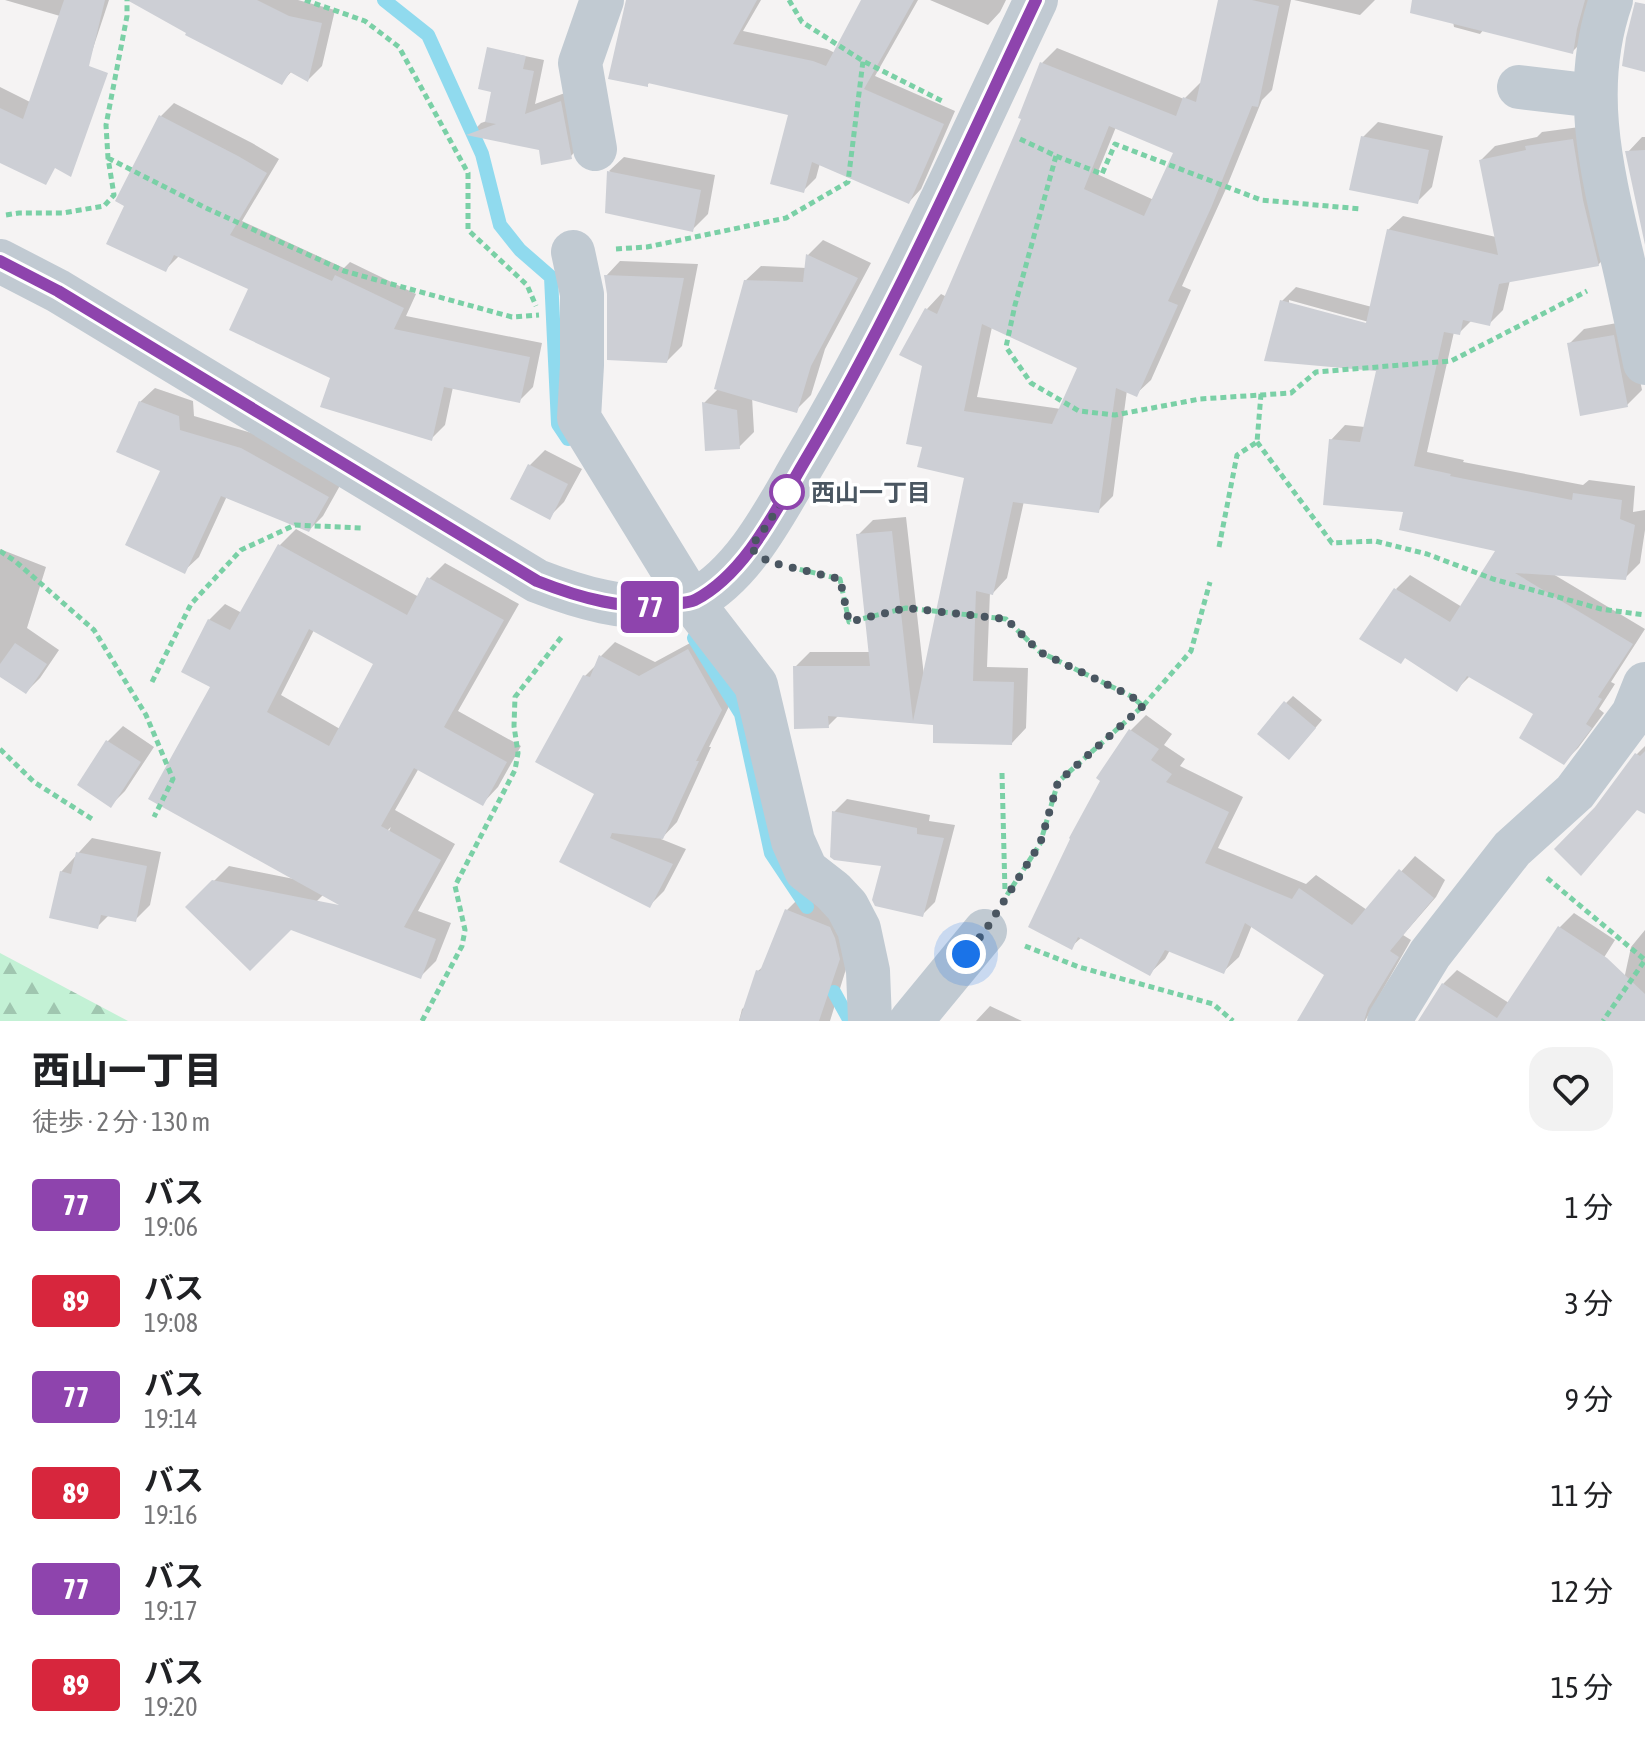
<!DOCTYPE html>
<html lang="ja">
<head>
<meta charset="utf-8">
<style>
	body { margin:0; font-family:"Asap Condensed","Noto Sans JP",sans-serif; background:#f2f2f2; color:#202124; height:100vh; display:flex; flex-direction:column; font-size:30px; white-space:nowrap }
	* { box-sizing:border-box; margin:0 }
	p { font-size:26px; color:#757577 }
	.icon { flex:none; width:44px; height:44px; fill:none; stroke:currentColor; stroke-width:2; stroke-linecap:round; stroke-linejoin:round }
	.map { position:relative; height:1021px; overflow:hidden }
	.panel { display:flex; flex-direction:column; background:#fff; flex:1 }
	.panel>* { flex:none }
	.badge { padding:0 16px; border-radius:6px; font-size:28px; line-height:52px }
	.you { position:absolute; width:40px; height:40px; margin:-20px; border:6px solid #fff; border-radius:50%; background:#1a73e8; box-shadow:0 0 0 12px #1a73e833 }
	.map>.badge { position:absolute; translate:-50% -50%; box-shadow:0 0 0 4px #fff }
	.round { display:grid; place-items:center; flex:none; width:84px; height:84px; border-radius:24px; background:#f2f2f2 }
	.summary { display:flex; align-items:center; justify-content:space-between; height:136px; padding:0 32px }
	h1 { font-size:38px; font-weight:800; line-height:60px }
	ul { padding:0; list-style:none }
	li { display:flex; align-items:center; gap:24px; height:96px; padding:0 32px }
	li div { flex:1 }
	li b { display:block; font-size:30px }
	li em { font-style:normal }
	li .badge { min-width:88px; font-weight:700; text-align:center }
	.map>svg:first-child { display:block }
	.forest { fill:url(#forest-firs) }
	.shadow { fill:#0003; fill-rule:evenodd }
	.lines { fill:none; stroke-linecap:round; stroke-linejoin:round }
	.stream { stroke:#90daee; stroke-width:14 }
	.building { fill:#cdcfd5; fill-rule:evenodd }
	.path { stroke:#7ad0a6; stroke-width:5; stroke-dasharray:6 4; stroke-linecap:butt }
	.minor { stroke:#c1cad2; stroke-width:44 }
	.line-casing { stroke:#fff; stroke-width:18 }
	.line { stroke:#8e44ad; stroke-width:12 }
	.walk { stroke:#4a5661; stroke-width:8; stroke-dasharray:0 14.4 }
	.stop-dot { fill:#fff; stroke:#8e44ad; stroke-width:4 }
	.labels { text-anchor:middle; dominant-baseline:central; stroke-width:7; stroke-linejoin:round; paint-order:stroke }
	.stop-label { font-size:24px; font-weight:bold; fill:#4a5661; stroke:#fff; text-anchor:start }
</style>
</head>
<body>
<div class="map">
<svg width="1645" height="1021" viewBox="0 0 1645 1021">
	<defs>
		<pattern id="forest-firs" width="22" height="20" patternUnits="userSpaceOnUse" patternTransform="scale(2)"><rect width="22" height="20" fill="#c3f1d5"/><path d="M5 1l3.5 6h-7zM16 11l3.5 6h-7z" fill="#a0c6b0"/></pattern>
	</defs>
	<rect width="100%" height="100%" fill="#f5f3f3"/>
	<path class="forest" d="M0,953l128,68h-128z"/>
	<path class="shadow" d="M5,0h104l-55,166 -54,-6v-73l30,15 30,-86z
		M167,0h131l37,10 -13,56 -14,14 -16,-9 -11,12z
		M628,0h133l-18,31 84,18 8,4 29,-53h54l-43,76 80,35 -34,78 -12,13 -89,-39 -4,15 -13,13 -12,-78 -141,-31 -3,3z
		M930,0h76l-6,12 -12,13z
		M1220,0h71l-19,90 -10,10 -37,91 -43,95 9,4 -40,90 -15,14 -9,-4 -14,106 -15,15 -74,-10 -17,77 -14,15 -3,-1 -3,75 41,1 -2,60 -14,15 -77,-19 -96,-9 -11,11 -33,-59 15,-15h61l-13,-117 15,-15 33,-3 18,159 43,-200 -43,-30 3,-137 14,-15 6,3 77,-179 18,-55 15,-15 127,51 16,-16 2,1zM1116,127l60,25 -22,48 -57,-26zM992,327l88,40 -19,42 -84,-12z
		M1294,0h81l-15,15z
		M1449,0h145l-7,37 -14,14 -89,-22 -4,5 -26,-7z
		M511,53l33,7 -9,44 38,-14 10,53 -12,13 -101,-22 11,-11 6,-2 12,-56z
		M174,103l78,40 27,16 -37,62 102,47 6,-6 66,32 -10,22 136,27 -9,44 -14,14 -66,-14 -8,38 -14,14 -99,-62 -82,-89 -70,-33 -14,14 -40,-64 35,-89z
		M1378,122l65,14 -11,51 -15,15 -54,-65z
		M1587,126l25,124 -14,15 -88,15 -7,30 -14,14 -17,-4 -13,13 -5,-1 -27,120 37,8 -1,2 120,23 6,-5 46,6 -2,26 12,-2v20l-5,33 -15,15 -72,-4 92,55 -34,53 4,2 -16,25 5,4 -26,35 -15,15 -28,-50 -65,-37 -13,13 -61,-100 14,-14 52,32 36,-58 -92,-39 -75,-70 14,-15 20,2 14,-58 -97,-68 14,-14 76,20 16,-77 15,-14 93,21 -15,-77 14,-14 42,-9 5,-5zM1289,300l87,24 -1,4 -86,-23z
		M1642,137h3v98l-17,-83z
		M624,157l91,18 -7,39 -15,15 -84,-58z
		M823,240l48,23 -46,86 -14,46 -15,15 -44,-13 2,35 -15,15 -35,-44 15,-15 26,-107 16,-15 46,2 1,-13z
		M620,261l78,3 -16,82 -15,15 -58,-67 -3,-18z
		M1628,321l14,69 -15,15 -58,-61 15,-15z
		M155,388l38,13 1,15 61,18 87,48 -19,34 -14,14 -82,-34 -28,61 -15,14 -21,-101 -23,-68z
		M545,450l37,19 -18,33 -15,15 -36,-18 17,-34z
		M296,529l123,68 10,-18 16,-16 74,41 -61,107 63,35 -23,41 -15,16 -64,-35 -24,42 60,34 -37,67 33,12 -15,38 -16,16 -86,-33 57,-117 -141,141 -62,-61 41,-41 65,13 -81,-193 -4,-66 16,-16 17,9 38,-68zM314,630l61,33 -35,66 -59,-34z
		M0,549l46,18 -19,61 32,22 -19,28 -14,14 -26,-18z
		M703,636l32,58 -26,53h2l-34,75 -16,17 25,10 -22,42 -15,15 -87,-45 34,-68 -11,-117 12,-12 4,-8 14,-14 40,20z
		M1293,696l29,24 -26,31 -10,-48z
		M1146,715l26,19 -8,11 21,14 -5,7 63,31 -25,51 88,36 10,-9 51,35 48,-54 30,24 -9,17 -33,38 8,5 -46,81h-65l26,-46 -74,-50 -13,32 -15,14 -54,-21 -5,9 -15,14 -68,-36 -11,10 32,-166 -5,-3 33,-48z
		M123,726l31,21 -29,44 -14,14 -32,-20 29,-44z
		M1645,746v54l-64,73 56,-119z
		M847,799l83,16 -1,6 26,4 -20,77 -13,13 -39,-51 -49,-52z
		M92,838l69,14 -11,53 -15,15 -26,-5 -12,12 -36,-55z
		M802,895l42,17 10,31 -24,78h-91l3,-12 4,-3 12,-35 7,-6 22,-55z
		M1574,913l41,27 -51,81h-144l23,-37 14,-14 52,33 51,-76z
		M1645,930v91h-30l16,-74z
		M990,1006l32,15h-46z"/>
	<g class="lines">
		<path class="stream" d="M384,0l44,35 54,119 18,71 20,25 31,27 7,147 10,15
			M694,638l47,76 30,139 36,54
			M834,992l16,29"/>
	</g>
	<path class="building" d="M64,0h41l-16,66 19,7 -37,104 -16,-9 -9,17 -46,-22v-55l23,11z
		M127,0h130l32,16 33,7 -14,59 -18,-10 -8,13 -97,-50 1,-2z
		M626,0h131l-24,44 80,17 13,5 35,-66h53l-50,89 80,35 -35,80 -97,-42 -8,31 -34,-9 18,-69 -140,-32v4l-40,-8z
		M1218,0h34l27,6 -21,101 -6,-1 -41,102 -43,93 10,4 -41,92 -21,-9 -17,125 -86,-11 -20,93 -17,-4 -3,90 41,1 -2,63 -79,-2v-18l-105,-9 1,12 -35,1 -1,-63h77l-14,-132 36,-3 21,190 51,-243 -47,-11 5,-20 -16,-3 16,-78 -23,-11 26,-47 12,6 84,-195 -3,-1 22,-56 136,54 7,-19 13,5zM1109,126l64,27 -29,63 -60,-27zM982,324l95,44 -25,56 -88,-13z
		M1412,0h173l-8,29 -4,25 -163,-41z
		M1635,2l10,2v68l-23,-6 4,-28z
		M487,47l39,9 -3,13 11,2 -9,43 36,-13 11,58 -31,6 -2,-15 -73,-15 30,-11 -11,-2 6,-30 -13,-3z
		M159,115l79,41 29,17 -37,62 102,46 3,-6 69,33 -10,21 136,28 -10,46 -76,-16 -12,54 -112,-34 10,-29 -101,-48 19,-41 -74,-34 -8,17 -60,-28 18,-38 -9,-5z
		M1361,136l68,14 -11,54 -69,-14z
		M1573,139l10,61 16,66 -100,18 -9,42 -27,-6 -3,15 -16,-3 -30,134 37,8 -1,2 122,24 1,-7 49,7 -2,19 15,6 -9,55 -111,-7 118,71 -35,53 4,2 -16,25 6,4 -28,37 -45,-27 14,-24 -66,-38 -10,16 -52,-34 -4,6 -42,-25 35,-51 56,34 45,-71 -96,-21 4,-18 -80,-7 6,-66 31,3 16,-71 -112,-10 16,-61 86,23 21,-94 111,26 -19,-95 47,-10 -1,-4z
		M1645,150v95l-20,-94z
		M607,171l94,19 -8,42 -88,-19z
		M806,254l52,24 -47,88 -14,47 -83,-24 30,-109 59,2z
		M604,275l80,3 -17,85 -60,-3v-66z
		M1614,335l14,72 -48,9 -13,-73z
		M139,401l40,15 1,14 61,18 88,49 -20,35 -88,-36 -36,78 -60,-29 35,-74 -44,-19z
		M702,402l35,8 3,39 -35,2z
		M528,464l40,20 -18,36 -40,-21z
		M278,544l129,71 20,-38 77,43 -60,107 63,35 -24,44 -69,-38 -33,58 60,34 -37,67 32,12 -15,40 -130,-49 -41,41 -65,-64 27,-27 127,25 -191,-106 62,-112 -29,-15 27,-53 22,11zM309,629l64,35 -44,82 -62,-34z
		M15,643l32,21 -21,30 -26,-17v-13z
		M688,649l34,61 -26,51h3l-36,78 -51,-6 -2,5 63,26 -23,44 -91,-46 35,-68 -59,-32 48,-87 7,2 9,-22 40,21z
		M1284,701l32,27 -27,32 -32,-26z
		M1129,729l30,20 -8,11 21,14 -6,8 63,30 -24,51 87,36 7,-11 53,37 47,-56 35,29 -44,53 9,6 -31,51 -4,13h-67l27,-46 -79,-52 -21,51 -59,-24 -15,26 -72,-39 -6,13 -44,-23 42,-88 -1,-1 31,-57 -4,-3z
		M106,740l35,22 -30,46 -34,-23z
		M1645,751v63l-8,-4 -56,66 -27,-27 41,-42 40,-54 5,3z
		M832,811l85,17v6l27,4 -21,79 -48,-11 -3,-6 9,-34 -47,-6 -4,-3z
		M76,852l71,14 -11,56 -35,-7 -3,14 -49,-11 11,-47 11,3z
		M785,909l45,18 5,11 5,21 -21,62h-80l17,-51 4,1z
		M1558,926l49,32 38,36v27h-227l24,-38 55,35z"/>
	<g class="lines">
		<path class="path" d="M305,0l60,21 34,26 69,126v57l59,55 9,21
			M789,0l13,22 61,39 79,40
			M1020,139l36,17 46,18 13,-30 146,56 100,9
			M1056,156l-41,149 -9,42 25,36 48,28 36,4 85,-16 91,-6 25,-21 135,-11 136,-70
			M108,158l98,50 138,63 168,46 27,-2
			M6,215l13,-2h44l41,-7 10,-11 -6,-37 -2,-33 21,-109v-16
			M616,249l31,-2 139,-29 62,-36 15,-121
			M1257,442l75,101 43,-2 52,13 66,25 108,30 44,6
			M1219,547l18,-92 20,-13 4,-48
			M0,551l15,10 79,69 52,85 27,64 -19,38
			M790,567l50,12 9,43 57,-14 100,11 34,33 91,44 12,10
			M152,682l39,-78 50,-54 54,-25 67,3
			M0,749l34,33 58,37
			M1002,773l3,119
			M1547,878l98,82 -42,61
			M1007,895l33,-51 18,-62 85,-76 48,-55 19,-69
			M1025,946l54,21 134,37 20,17
			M422,1021l40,-75 3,-16 -10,-44 60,-116 3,-17 -4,-27 1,-29 48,-62"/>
		<path class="minor" d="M1611,0c-31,89 -9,172 12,261 8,34 15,68 22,102
			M1519,87l76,9
			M595,149l-15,-86 22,-63
			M573,252l9,42v71l-3,53 113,184 64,83 37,156 13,29 27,21 14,15 12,23 9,42 2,50
			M0,261l58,30 479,290c44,17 88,30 135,24 8,-2 16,-2 23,-5 50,-27 81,-90 108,-136 89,-149 159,-308 233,-464
			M911,1021l74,-90
			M1389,1021l41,-67 82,-105 63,-57 58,-78 12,-30"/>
	</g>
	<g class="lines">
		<g class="line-casing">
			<path id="line" d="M0,261l58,30 479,290c43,17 88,30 135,23 8,-1 16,-1 23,-4 50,-26 81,-90 108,-136 89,-149 159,-308 233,-464"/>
		</g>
		<use href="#line" class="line"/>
		<path class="walk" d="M787,492l-19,32 -18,24 19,14 71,17 9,43 57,-14 100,11 34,33 91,44 12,10 -85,76 -18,62 -55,87 -19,23"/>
	</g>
	<circle class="stop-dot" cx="787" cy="492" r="16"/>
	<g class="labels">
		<g class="stop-label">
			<text x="811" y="492">西山一丁目</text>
		</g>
	</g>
</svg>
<div class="you" style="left:966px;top:954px"></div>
<b class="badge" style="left:650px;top:607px;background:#8e44ad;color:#fff">77</b>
</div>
<section class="panel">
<div class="summary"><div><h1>西山一丁目</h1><p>徒歩 · 2 分 · 130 m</p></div><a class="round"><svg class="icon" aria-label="heart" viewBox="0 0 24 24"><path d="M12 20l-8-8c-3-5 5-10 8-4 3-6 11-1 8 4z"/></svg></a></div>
<ul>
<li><span class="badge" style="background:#8e44ad;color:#fff">77</span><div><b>バス</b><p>19:06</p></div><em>1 分</em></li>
<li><span class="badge" style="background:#d7263d;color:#fff">89</span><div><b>バス</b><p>19:08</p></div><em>3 分</em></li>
<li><span class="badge" style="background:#8e44ad;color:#fff">77</span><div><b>バス</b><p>19:14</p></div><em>9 分</em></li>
<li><span class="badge" style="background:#d7263d;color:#fff">89</span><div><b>バス</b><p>19:16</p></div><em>11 分</em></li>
<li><span class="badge" style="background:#8e44ad;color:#fff">77</span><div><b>バス</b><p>19:17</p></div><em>12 分</em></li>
<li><span class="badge" style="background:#d7263d;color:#fff">89</span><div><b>バス</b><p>19:20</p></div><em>15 分</em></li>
</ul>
</section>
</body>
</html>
